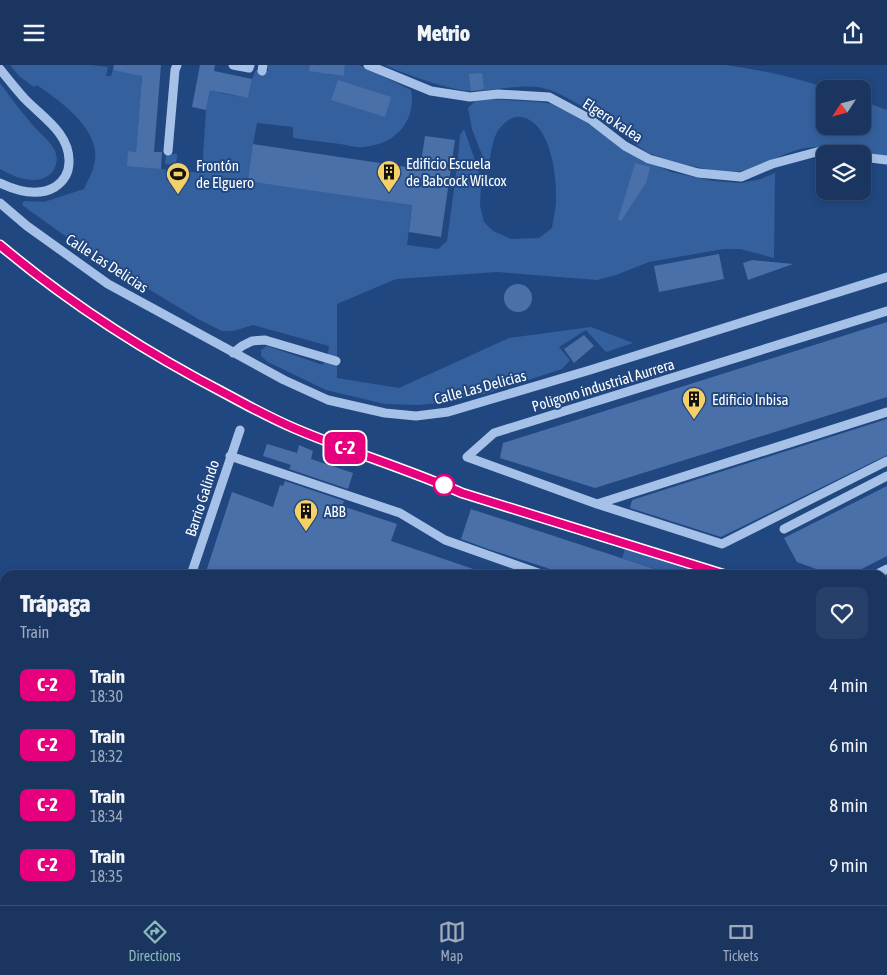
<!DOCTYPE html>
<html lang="en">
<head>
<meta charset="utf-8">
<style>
	body { margin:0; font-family:"Asap Condensed",sans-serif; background:#264069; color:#f1f3f6; height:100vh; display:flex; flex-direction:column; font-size:19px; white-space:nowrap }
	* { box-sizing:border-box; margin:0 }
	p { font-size:16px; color:#9fabbd }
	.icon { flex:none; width:28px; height:28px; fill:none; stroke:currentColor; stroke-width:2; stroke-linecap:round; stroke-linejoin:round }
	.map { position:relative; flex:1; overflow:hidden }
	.side { position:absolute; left:0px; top:505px; width:888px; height:335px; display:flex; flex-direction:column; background:#193560; border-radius:15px 15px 0 0; box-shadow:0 2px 8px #0003,0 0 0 1px #375075 }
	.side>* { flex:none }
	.badge { padding:0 10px; border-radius:8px; font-size:18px; line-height:32px }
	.needle { width:32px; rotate:234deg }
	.controls { position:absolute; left:816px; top:15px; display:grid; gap:10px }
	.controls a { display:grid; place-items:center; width:55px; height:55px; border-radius:10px; background:#193560; box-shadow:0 2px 8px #0003,0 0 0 1px #375075; font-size:25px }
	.map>.badge { position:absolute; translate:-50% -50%; box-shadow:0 0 0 2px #fff }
	.round { display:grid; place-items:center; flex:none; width:52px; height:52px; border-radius:10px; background:#264069 }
	.headline { display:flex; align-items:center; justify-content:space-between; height:85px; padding:0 20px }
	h1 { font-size:24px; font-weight:800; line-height:38px }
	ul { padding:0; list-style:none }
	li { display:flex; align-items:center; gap:15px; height:60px; padding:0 20px }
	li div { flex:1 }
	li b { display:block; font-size:19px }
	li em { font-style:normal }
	li .badge { min-width:55px; font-weight:700; text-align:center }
	header { display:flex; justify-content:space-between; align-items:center; height:65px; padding:0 20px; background:#193560; font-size:22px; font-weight:800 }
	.tab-bar { display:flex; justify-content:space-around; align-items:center; height:70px; border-top:1px solid #375075; background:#193560; font-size:14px; color:#9fabbd }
	.tab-bar a { display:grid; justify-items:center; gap:2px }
	.tab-bar .on { color:#8bbbb9 }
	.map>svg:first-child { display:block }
	.green { fill:#35609e }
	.building { fill:#4a70a9 }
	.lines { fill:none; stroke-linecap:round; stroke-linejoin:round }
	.minor { stroke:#a6c1e7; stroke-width:9 }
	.highway { stroke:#fff; stroke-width:15 }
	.rail-casing { stroke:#fff; stroke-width:5.5 }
	.rail { stroke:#214780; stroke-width:4; stroke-dasharray:11; stroke-linecap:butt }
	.line-casing { stroke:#fff; stroke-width:11 }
	.line { stroke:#e6007e; stroke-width:8 }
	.stop-dot { fill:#fff; stroke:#e6007e; stroke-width:2.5 }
	.labels { text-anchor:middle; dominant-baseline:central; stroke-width:4; stroke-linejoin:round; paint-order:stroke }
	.street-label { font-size:15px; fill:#fff; stroke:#214780 }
	.poi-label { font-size:15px; fill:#fff; stroke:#214780; text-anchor:start }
</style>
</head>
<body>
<header><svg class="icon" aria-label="menu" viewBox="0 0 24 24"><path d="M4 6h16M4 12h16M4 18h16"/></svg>Metrio<svg class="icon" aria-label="share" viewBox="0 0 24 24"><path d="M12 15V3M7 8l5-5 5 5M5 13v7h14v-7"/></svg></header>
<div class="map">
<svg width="887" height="840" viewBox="0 0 887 840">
	<rect width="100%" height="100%" fill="#214780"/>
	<path class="green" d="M10,0h81l17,2 -2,9h5l2,-6 29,5 -6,77 -8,-1 33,18 41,4 4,-63 6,-30 9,13 27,5 4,-19 4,-9 12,1v-6h61l-1,9 16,2 1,-11h14l52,25c6,32 -17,55 -48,57 -8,1 -16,-2 -23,-3 -16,-2 -31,-4 -47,-6v-11l-36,-4 -4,21 159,61 -5,40 31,4 9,-8 11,-82 2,-24 4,-6 13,37 4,19 -1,21 4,16 9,9 18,8 28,-1 13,-10c1,-9 4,-18 4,-27 1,-24 -5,-78 -34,-84 -10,-2 -17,5 -23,12 -8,11 -7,25 -11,36l-3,-2 -13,-34 -4,-21 7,-7 14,-2 50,3 13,2 32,17 47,33 40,18 42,9 28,2 20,-4 14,-6 -1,85 -34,-9h-16l-75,13 -33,13 -19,5 -100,-8 -101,7 -59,25v74l62,10 110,-50 82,-11 42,16 -27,9 -20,-22 -27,17 11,13 -8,9 -74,24 -40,9 -29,3 -34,-1 -59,-14 -58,-28 -7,-6v-6l6,-4 56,19 5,-11 1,-8 -76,-21 -20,6h-11l-24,-12 -109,-66 -67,-48 2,-4 20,1 40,-13c4,-9 10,-19 11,-29 4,-32 -35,-59 -58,-75l-3,2 -15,-11z
		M384,0h342c34,5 70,12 102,24h-3v37h37l1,-25 24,9v46c-29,-3 -57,-14 -86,-7 -25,6 -49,25 -75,23 -20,-2 -59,-11 -77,-19 -10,-5 -19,-14 -28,-20 -23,-16 -45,-33 -71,-43 -23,-9 -55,2 -79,1 -24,-1 -64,-17 -87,-26z
		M0,18c10,14 20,27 31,40 9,12 30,24 25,41 -2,7 -5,11 -12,14 -14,6 -31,-2 -44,-9z
		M166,89h11l-1,11 -11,-1z
		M625,484l80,26h-31l-52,-17z
		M0,619l5,3v85l-5,4z
		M548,835h14l14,5h-30z"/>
	<path class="building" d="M114,0h47l-7,87h8l-1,17 -34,-3 1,-15 8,1 6,-76 -29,-6z
		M200,0h15l-1,6 38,8 -4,19 -38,-8 -4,20 -14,-3z
		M310,0h35l-1,11 -35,-5z
		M482,8l2,16 -13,2 -2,-17z
		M338,15l53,17 -6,20 -54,-17z
		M425,71l30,4 -14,97 -32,-5 3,-27 -164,-24 5,-37 167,25z
		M635,98l15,4 -4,16 -25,38 -3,-1z
		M719,189l5,25 -65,13 -5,-26z
		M752,195l41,4 -45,16 -5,-17z
		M504 233a14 14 0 1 1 28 0a14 14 0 1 1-28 0Z
		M887,257v75l-292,91 -95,-30 3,-15z
		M584,270l10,11 -20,17 -10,-14z
		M887,354v36l-166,82 -91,-29 2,-8z
		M267,379l30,9 2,-8 14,6 -2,8 42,14 -5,16 -59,-20 2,-4 -28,-9z
		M285,416l59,20 -2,5 55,18 -6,17 94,32v2h-280l27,-83 41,15 7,-22 3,1z
		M887,421v70l-37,19h-8l-4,-6 -8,5 -33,-12 -13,-24z
		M471,444l196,64v2h-98l-81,-26 -27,-10z"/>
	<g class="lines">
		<path class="minor" d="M233,0l16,3 1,-3
			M368,0l63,26 39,6 28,-3 51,3 41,22 35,27 24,13 49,14 43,4 31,-13 52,-14 20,4
			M0,4c8,10 16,20 24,29 18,19 46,35 45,64 0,10 -5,19 -14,25 -17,10 -38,4 -55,-4
			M262,6l1,-6
			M168,86l7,-81 2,-5
			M862,92l25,3
			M0,138l27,23 81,58 176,96 44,20 57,13 31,3 32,-4 142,-42 297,-93
			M887,246l-393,122 -27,24 130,47 290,-92
			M233,288l9,-7 10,-5 13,-1 71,21
			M230,391l170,57 45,27 99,35
			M597,439l125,40 165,-83
			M784,464l103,-53
			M879,508l8,-4
			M191,510l49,-145
			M0,601l5,3
			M882,626l5,1
			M0,724l5,-5
			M0,759l5,21
			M112,835l5,5
			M596,835l15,5
			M867,835l17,5
			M313,840l11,-5"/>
		<path class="highway" d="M0,820l5,5
			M15,835l5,5"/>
		<g class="rail-casing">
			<path id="rail" d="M0,180c69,58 145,107 224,148 24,13 47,25 72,36 54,23 112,40 166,64l264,82
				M882,559l5,1"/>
		</g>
		<use href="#rail" class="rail"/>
	</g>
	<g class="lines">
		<g class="line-casing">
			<path id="line" d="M0,180c70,59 147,108 228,150 22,12 44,24 68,34 54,23 112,40 166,64l264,82"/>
		</g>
		<use href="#line" class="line"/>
	</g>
	<defs>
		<g id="building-pin" transform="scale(1.25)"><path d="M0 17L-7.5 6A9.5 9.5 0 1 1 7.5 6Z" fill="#f4d067" stroke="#214780"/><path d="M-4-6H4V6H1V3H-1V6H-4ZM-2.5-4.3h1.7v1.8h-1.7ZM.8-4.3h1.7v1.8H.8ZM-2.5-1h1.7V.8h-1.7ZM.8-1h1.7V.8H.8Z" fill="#111"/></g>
		<g id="stadium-pin" transform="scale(1.25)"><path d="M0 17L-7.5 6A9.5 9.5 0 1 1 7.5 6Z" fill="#f4d067" stroke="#214780"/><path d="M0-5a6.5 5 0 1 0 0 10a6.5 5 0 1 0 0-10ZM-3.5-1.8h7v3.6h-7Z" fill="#111"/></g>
	</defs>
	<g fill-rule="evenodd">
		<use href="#building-pin" x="389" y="107"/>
		<use href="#stadium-pin" x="178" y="109"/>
		<use href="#building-pin" x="694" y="334"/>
		<use href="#building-pin" x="306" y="446"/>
	</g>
	<circle class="stop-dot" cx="444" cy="420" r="10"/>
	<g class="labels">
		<g class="street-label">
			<text transform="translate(613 55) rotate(33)">Elgero kalea</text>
			<text transform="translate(107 198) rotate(33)">Calle Las Delicias</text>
			<text transform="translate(603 320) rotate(-17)">Poligono industrial Aurrera</text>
			<text transform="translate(480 322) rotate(-15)">Calle Las Delicias</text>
			<text transform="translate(202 433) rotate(-72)">Barrio Galindo</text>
		</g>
		<g class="poi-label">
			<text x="406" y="98">Edificio Escuela<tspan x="406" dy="17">de Babcock Wilcox</tspan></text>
			<text x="196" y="100">Frontón<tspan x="196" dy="17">de Elguero</tspan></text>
			<text x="712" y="334">Edificio Inbisa</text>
			<text x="324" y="446">ABB</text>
		</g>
	</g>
</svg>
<div class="controls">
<a><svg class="needle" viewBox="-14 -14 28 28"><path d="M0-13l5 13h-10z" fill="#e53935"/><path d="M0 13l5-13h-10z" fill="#9fabbd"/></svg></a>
<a><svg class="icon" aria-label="layers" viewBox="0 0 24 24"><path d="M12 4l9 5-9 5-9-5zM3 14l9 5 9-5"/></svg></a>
</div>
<b class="badge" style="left:345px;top:383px;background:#e6007e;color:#fff">C-2</b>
<section class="side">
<div class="headline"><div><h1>Trápaga</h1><p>Train</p></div><a class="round"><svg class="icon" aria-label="heart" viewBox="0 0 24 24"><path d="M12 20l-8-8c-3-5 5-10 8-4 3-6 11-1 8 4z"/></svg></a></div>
<ul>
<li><span class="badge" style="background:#e6007e;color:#fff">C-2</span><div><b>Train</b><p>18:30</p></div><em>4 min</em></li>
<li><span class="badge" style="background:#e6007e;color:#fff">C-2</span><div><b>Train</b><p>18:32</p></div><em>6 min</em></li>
<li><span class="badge" style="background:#e6007e;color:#fff">C-2</span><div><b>Train</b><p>18:34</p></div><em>8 min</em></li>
<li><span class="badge" style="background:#e6007e;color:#fff">C-2</span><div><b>Train</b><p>18:35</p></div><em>9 min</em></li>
</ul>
</section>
</div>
<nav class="tab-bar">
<a class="on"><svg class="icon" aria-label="directions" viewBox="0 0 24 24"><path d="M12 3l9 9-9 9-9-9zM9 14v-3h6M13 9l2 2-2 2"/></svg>Directions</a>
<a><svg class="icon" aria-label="map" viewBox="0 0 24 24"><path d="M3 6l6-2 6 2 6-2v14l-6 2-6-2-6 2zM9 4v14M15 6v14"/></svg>Map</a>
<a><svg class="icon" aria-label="tickets" viewBox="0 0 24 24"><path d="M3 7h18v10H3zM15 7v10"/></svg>Tickets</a>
</nav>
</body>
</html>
